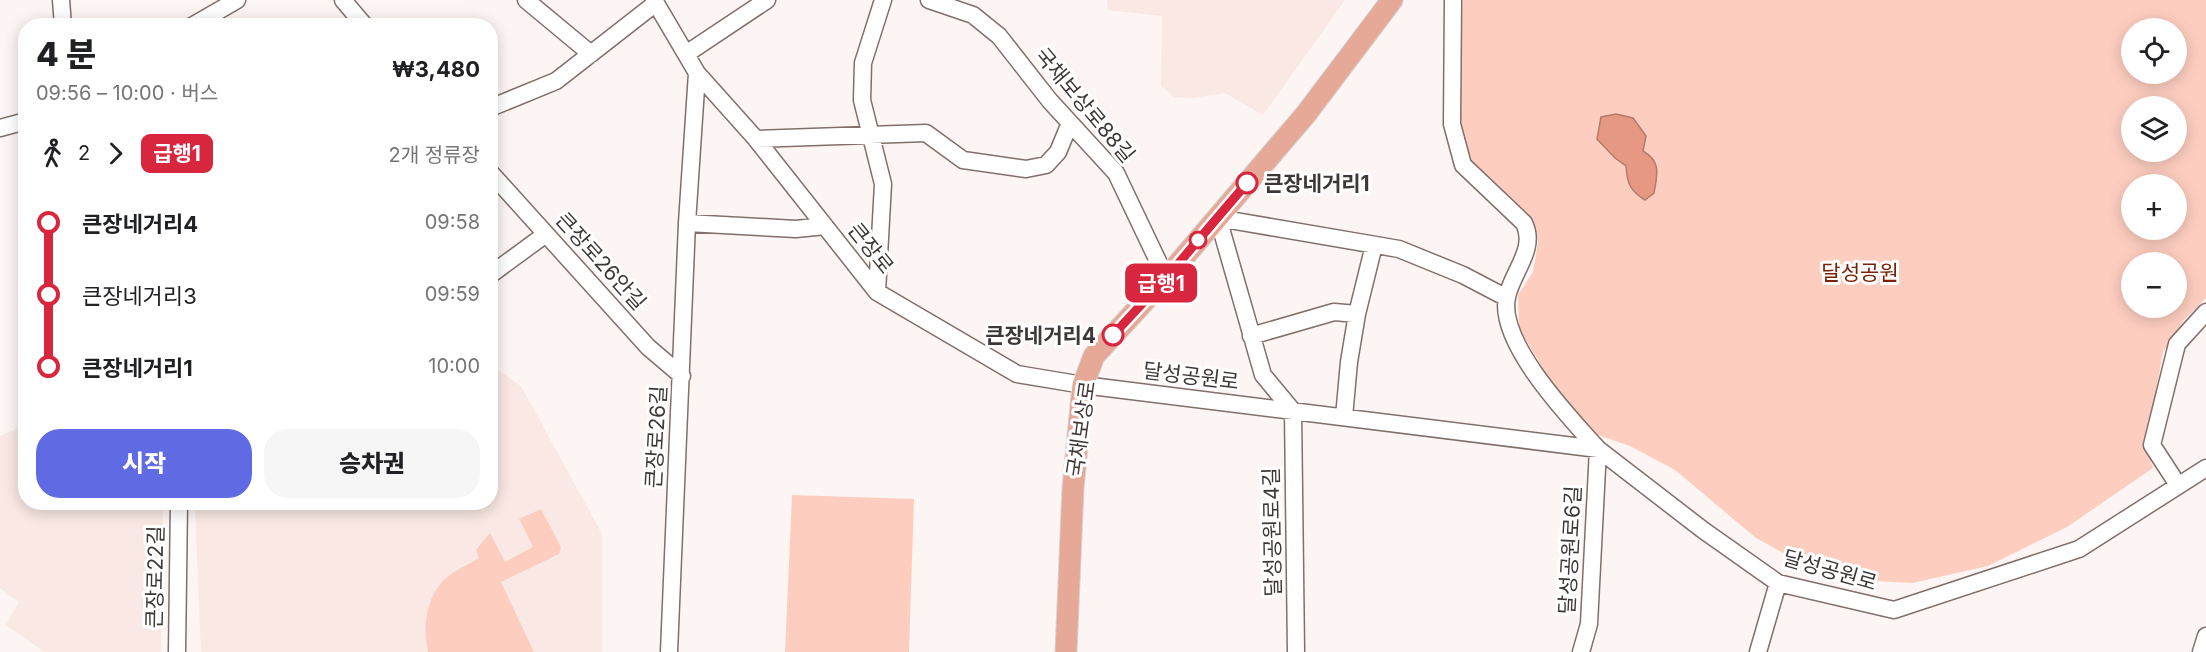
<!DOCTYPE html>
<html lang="ko">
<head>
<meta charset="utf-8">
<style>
	body { margin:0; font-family:Inter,"Noto Sans KR",sans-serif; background:#f6f6f6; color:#202124; height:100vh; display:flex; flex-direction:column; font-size:22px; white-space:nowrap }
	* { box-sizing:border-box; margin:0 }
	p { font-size:20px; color:#757577 }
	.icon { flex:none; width:33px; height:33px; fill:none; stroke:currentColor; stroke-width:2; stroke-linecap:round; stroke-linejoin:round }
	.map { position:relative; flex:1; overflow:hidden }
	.sheet { position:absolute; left:18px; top:18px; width:480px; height:492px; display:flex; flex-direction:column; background:#fff; border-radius:24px; box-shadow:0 3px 15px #0003 }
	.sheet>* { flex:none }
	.badge { padding:0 12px; border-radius:9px; font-size:21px; line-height:39px }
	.fabs { position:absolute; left:2121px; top:18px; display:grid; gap:12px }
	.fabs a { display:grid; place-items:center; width:66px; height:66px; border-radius:50%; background:#fff; box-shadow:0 3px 15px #0003; font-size:30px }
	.map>.badge { position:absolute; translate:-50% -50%; box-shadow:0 0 0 3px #fff }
	.legs { display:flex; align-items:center; gap:9px; height:66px; padding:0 18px; font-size:20px }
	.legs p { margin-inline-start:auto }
	.headline { display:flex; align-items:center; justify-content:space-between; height:102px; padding:0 18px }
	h1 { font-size:33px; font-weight:800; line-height:45px }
	.button { display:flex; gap:12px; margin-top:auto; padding:12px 18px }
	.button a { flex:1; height:69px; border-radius:24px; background:#606be3; color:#fff; font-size:24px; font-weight:800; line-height:69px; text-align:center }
	.button a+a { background:#f6f6f6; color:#202124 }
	ul { padding:0 18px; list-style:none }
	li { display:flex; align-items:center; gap:21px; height:72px; font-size:22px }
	li i { display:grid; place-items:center; width:9px; height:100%; margin:0 8px; background:currentColor }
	li i::after { content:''; width:15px; height:15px; margin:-8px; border:4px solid; border-radius:50%; background:#fff }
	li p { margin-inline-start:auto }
	li:first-child i { background:linear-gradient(#0000 50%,currentColor 0) }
	li:last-child i { background:linear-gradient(currentColor 50%,#0000 0) }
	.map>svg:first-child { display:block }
	.built { fill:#f9e8e3 }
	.green { fill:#fdcec0; fill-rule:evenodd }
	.water { fill:#e69883; stroke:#b47b6c; stroke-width:1.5 }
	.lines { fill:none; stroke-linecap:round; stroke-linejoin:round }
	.minor-casing { stroke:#806f6a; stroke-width:19 }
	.major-casing { stroke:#d5d3d3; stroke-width:23 }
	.minor { stroke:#fff; stroke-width:16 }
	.major { stroke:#e6a897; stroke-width:21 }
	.line-1-casing { stroke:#fff; stroke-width:14 }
	.line-1 { stroke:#d7263d; stroke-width:9 }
	.stop-1-dot { fill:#fff; stroke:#d7263d; stroke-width:3 }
	.labels { text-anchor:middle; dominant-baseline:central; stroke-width:6; stroke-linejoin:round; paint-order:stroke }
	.street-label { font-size:21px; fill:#3f3735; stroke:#fff }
	.stop-label { font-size:21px; font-weight:bold; fill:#3f3735; stroke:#fff; text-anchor:start }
	.park-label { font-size:21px; fill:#7a2003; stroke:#fff }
</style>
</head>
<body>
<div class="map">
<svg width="2206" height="652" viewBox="0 0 2206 652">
	<rect width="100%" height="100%" fill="#fdf5f3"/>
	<path class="built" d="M1107,0h238l-82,115 -38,-22 -33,5 -18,-1 -13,-11 1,-70 -54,-6z
		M491,365l30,21 81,148v118h-401l-6,-147 15,-3h280z
		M25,425l1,77 137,1 -2,149h-117l-38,-27 13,-23 -19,-14v-152z"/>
	<path class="green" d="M1463,0h743v298l-22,22 -21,32 -17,96 7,20 -86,59 -79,39 -76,17 -54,-3 -51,-14 -51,-28 -81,-68 -45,-24 -32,-11 -43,-47 -36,-59 -1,-34 15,-23 5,-30 -4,-18 -67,-65 -10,-64zM2132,28h44v46h-44zM2132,106h44v46h-44zM2132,184h44v46h-44zM2132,262h44v46h-44z
		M792,495l122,4 -5,153h-124z
		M541,509l20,38 -2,7 -58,28 33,70h-106c-5,-23 -3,-52 15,-71 9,-10 25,-16 36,-23l-3,-8 14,-17 15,29 28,-15 -14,-28z"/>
	<path class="water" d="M1616,114l17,4 13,18 -3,15c19,11 14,24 11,42l-9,7c-15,-9 -18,-17 -19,-34l-11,-8 -18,-19 4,-22z"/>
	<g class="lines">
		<g class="minor-casing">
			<path id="minor" d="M61,0l2,26
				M343,0l22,26
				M526,0l65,54
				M654,0l43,73 59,66 121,153 140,82 66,11 515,64 105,81 75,53 116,27 185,-61 127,-81
				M929,0l44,15 26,21 51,65 66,72 50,105
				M1453,0l-1,124 11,41 61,58c13,26 -12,49 -17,74 -10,45 63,121 91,152l-9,175 -8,28
				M192,26l45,-26
				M686,54l81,-54
				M490,108l66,-27 100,-78
				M0,128l26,-7
				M756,139l170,-6 37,27 63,9 20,-4 12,-13 12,-29
				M490,172l158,175 34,29
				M687,223l109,6 29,-3
				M490,275l56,-41
				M877,292l6,-108 -21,-84 1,-37 20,-63
				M1251,336l83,-24 23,2
				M1344,417l5,-55 8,-48 17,-69
				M2178,485l-26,-40 25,-101 29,-32
				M177,652l2,-150
				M669,652l18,-429 10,-150
				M1296,652l-3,-241 -30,-36 -45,-157 181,31 64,26 44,23
				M1758,652l20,-69
				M2201,652l5,-16"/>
		</g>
		<g class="major-casing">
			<path id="major" d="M1066,652l7,-164 10,-103 11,-29 72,-78 140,-164 86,-114"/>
		</g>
		<use href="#minor" class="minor"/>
		<use href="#major" class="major"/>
	</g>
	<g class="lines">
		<g class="line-1-casing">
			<path id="line-1" d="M1113,335l53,-57 81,-95"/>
		</g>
		<use href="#line-1" class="line-1"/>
	</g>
	<g class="stop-1-dot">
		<circle cx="1247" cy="183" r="10"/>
		<circle cx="1198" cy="240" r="8"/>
		<circle cx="1113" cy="335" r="10"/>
	</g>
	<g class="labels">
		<g class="street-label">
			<text transform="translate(1085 105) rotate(50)">국채보상로88길</text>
			<text transform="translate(871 248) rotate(51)">큰장로</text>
			<text transform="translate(601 261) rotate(48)">큰장로26안길</text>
			<text transform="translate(1191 376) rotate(7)">달성공원로</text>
			<text transform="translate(1081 429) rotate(-82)">국채보상로</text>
			<text transform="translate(656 437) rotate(-87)">큰장로26길</text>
			<text transform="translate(1272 532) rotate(-91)">달성공원로4길</text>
			<text transform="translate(1570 550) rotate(-87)">달성공원로6길</text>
			<text transform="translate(1830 570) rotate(16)">달성공원로</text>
			<text transform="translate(155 577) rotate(-89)">큰장로22길</text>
		</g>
		<g class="stop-label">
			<text x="1264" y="183">큰장네거리1</text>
			<text x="1096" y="335" text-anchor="end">큰장네거리4</text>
		</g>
		<g class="park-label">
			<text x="1860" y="272">달성공원</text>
		</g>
	</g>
</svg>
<div class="fabs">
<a><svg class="icon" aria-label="locate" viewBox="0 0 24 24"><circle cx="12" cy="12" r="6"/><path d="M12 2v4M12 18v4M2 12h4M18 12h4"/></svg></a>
<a><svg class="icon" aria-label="layers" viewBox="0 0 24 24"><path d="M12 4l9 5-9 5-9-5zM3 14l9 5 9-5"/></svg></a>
<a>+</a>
<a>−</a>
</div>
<b class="badge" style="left:1161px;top:283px;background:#d7263d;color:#fff">급행1</b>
<section class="sheet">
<div class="headline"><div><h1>4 분</h1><p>09:56 – 10:00 · 버스</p></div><b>₩3,480</b></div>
<div class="legs"><svg class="icon" aria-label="walk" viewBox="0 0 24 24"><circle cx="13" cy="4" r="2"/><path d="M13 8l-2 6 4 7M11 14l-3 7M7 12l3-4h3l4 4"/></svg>2<svg class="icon" aria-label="forward" viewBox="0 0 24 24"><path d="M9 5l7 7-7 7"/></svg><b class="badge" style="background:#d7263d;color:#fff">급행1</b><p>2개 정류장</p></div>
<ul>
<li><i style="color:#d7263d"></i><b>큰장네거리4</b><p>09:58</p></li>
<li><i style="color:#d7263d"></i><span>큰장네거리3</span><p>09:59</p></li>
<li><i style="color:#d7263d"></i><b>큰장네거리1</b><p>10:00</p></li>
</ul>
<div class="button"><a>시작</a><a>승차권</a></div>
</section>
</div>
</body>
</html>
